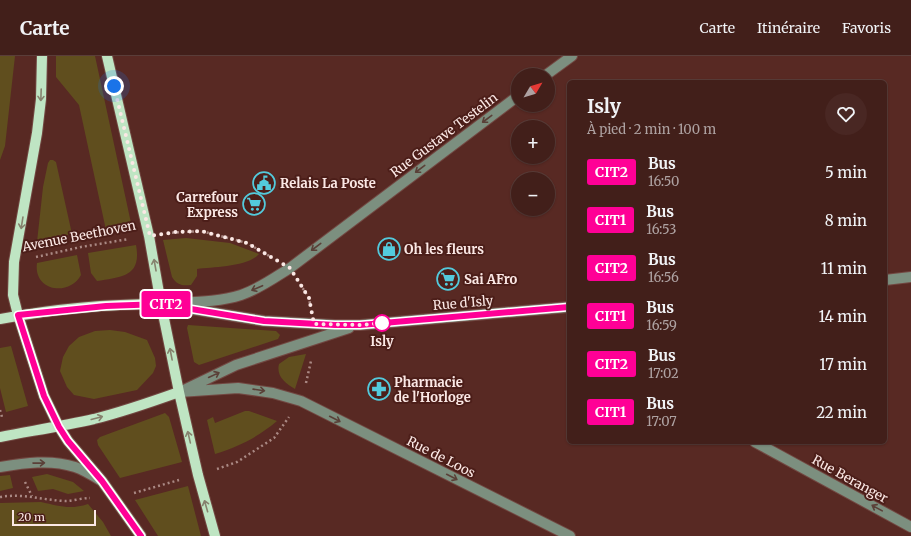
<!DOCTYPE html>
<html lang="fr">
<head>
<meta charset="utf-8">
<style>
	body { margin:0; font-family:Merriweather,serif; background:#492723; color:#f1f3f6; height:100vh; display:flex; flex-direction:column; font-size:15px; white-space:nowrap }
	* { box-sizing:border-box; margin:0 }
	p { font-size:13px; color:#aea2a2 }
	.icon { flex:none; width:22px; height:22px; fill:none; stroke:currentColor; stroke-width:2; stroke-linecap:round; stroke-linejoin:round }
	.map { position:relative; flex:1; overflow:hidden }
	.panel { position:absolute; left:567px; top:24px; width:320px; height:364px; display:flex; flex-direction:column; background:#421f1a; border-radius:6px; box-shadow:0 1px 3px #0004,0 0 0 1px #5a3d39 }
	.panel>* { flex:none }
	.badge { padding:0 8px; border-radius:3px; font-size:14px; line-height:26px }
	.needle { width:26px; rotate:52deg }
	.fabs { position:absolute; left:511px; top:12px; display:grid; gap:8px }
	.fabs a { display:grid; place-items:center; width:44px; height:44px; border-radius:50%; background:#421f1a; box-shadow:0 1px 3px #0004,0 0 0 1px #5a3d39; font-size:20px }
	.scale { position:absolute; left:12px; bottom:10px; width:84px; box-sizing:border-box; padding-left:4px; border:2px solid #fbe8e5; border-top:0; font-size:11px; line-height:14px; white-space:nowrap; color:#fbe8e5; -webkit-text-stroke:3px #4c1e19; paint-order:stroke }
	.you { position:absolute; width:20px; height:20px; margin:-10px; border:3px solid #fff; border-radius:50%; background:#1a73e8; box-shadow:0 0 0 6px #1a73e833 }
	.map>.badge { position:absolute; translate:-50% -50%; box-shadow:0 0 0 2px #fff }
	.round { display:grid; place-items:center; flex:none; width:42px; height:42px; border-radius:21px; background:#492723 }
	.head { display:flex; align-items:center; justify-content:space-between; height:68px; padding:0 20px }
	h1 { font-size:19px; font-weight:700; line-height:30px }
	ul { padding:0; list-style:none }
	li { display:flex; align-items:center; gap:12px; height:48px; padding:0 20px }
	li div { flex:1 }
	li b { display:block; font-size:15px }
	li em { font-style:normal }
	li .badge { min-width:44px; font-weight:700; text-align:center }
	header { display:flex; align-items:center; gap:24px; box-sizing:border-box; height:56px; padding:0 20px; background:#421f1a; border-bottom:1px solid #5a3d39 }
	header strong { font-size:19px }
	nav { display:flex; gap:22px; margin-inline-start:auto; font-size:14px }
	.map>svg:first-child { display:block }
	.green { fill:#604e1e }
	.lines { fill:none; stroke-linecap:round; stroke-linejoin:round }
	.minor-casing { stroke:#724842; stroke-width:12 }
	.major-casing { stroke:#724842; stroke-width:12 }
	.path { stroke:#aa8984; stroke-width:2.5; stroke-dasharray:2 3; stroke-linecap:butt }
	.minor { stroke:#7c8f7f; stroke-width:10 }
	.major { stroke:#bfe5c3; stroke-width:10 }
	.oneway { stroke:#86826e }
	.oneway2 { stroke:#5a4038 }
	.line-casing { stroke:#fff; stroke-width:9 }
	.line { stroke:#ff0096; stroke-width:6 }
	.walk { stroke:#fbe8e5; stroke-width:4; stroke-dasharray:0 7.2 }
	.stop-dot { fill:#fff; stroke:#ff0096; stroke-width:2 }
	.labels { text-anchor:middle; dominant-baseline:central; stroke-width:4; stroke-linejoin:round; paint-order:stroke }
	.street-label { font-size:13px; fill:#fbe8e5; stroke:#4c1e19 }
	.poi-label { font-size:13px; font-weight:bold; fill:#fbe8e5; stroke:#4c1e19; text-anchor:start }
	.stop-label { font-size:13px; font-weight:bold; fill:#fbe8e5; stroke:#4c1e19 }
</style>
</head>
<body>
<header>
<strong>Carte</strong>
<nav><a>Carte</a><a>Itinéraire</a><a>Favoris</a></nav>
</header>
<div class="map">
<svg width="911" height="480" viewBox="0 0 911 480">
	<rect width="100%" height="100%" fill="#582923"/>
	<path class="green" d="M0,0h15l-10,90 -5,14z
		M56,0h39l36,167 -25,7 -27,-125 -23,-28z
		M50,104h3l3,2 16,72 -35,8 6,-55 5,-24z
		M186,182l44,5 29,11c-11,13 -46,13 -62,15v7l-6,9c-9,1 -14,0 -19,-8l-9,-37z
		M136,189c6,32 -15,32 -39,36l-6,-8 -3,-20z
		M77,199l4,20c-12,22 -48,16 -44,-12z
		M188,269l88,6 4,4 -2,4 -79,26 -5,-3 -7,-34z
		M110,274l15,2 22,8 8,18 1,8 -3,7 -16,17 -43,9 -20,-4 -7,-8 -7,-16 3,-14 6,-11 10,-9 16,-6z
		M11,290l17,60 -22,6 -6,-24v-40z
		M306,298l-11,35c-10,-6 -19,-13 -16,-25l10,-7z
		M245,355h4l28,10c-19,16 -37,25 -62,33l-8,-34 6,-3 2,6z
		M165,357l4,4 13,45 -62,16 -22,-33 -1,-5 3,-3z
		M47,418l26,8 11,9 -16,3 -15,-5 -15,2 -6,-14z
		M10,419l3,13 -13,3v-15z
		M188,430l13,50h-43l-23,-36z
		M41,446c18,4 29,8 47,2l15,18 8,14h-111v-33z"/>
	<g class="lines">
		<g class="minor-casing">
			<path id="minor" d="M546,19l26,-19
				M885,224l26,-3
				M161,248c26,-2 55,-1 80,-9 18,-6 33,-17 49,-27l228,-172
				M179,251l85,14 71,4h25l209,-18
				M184,334l52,-25 113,-37
				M179,336l59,-4 35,5 28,8 269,135
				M755,386l156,85
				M0,411c24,-4 51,-8 75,0 9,3 17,8 25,13"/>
		</g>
		<g class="major-casing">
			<path id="major" d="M42,0l-1,43 -4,34 -23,129 -1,33 5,20 26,81 15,31 9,14 34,40 39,55
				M107,0l42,180 12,68 18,88 19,83 17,61
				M0,263c53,-10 107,-15 161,-15
				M0,381c31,-6 63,-11 94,-18 28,-7 57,-17 85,-27"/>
		</g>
		<path class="path" d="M167,177l34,-2 46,12 24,14
			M36,201l45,-10 48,-8
			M300,228l9,14 1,6
			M306,327l5,-22
			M0,354l2,7
			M217,413l20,-7 37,-24 15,-21
			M25,426l7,14
			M134,437l45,-13
			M0,441c23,-4 42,3 65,4 8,0 17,-3 25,-3"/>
		<use href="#minor" class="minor"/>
		<use href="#major" class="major"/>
	</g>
	<defs><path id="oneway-shaft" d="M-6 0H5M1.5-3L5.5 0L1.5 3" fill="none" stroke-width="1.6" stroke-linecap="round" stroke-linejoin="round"/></defs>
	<g class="oneway">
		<use href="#oneway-shaft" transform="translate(41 39) rotate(92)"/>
		<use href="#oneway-shaft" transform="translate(22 167) rotate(99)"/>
		<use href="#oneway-shaft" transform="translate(155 209) rotate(-100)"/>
		<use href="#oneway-shaft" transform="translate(171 298) rotate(-101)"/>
		<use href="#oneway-shaft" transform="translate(97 362) rotate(-15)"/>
		<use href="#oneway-shaft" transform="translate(189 381) rotate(-103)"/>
		<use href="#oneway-shaft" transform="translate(206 450) rotate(-106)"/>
	</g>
	<g class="oneway2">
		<use href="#oneway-shaft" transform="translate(487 63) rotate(143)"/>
		<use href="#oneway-shaft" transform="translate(420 113) rotate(143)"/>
		<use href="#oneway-shaft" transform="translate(316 191) rotate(143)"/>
		<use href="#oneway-shaft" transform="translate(257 232) rotate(157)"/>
		<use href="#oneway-shaft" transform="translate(214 319) rotate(-25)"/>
		<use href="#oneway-shaft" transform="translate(259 334) rotate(8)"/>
		<use href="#oneway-shaft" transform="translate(335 363) rotate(27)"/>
		<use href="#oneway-shaft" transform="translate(39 407) rotate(-1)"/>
		<use href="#oneway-shaft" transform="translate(452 421) rotate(27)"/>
		<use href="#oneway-shaft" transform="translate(877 452) rotate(-151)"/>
	</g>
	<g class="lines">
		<g class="line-casing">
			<path id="line" d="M141,480l-39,-55 -34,-40 -9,-14 -15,-31 -26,-81 88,-9 55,-2 103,17 71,4h25l209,-18"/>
		</g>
		<use href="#line" class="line"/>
		<path class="walk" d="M114,30l36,150 26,-4 25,-1 46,12 43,25 19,30 5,26 46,1 22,-2"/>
	</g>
	<defs>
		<g id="civic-ring" transform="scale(1.15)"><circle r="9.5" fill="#4c1e19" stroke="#53cadc" stroke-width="1.5"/><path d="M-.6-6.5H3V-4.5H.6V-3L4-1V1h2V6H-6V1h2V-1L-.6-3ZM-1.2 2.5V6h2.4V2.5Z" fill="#53cadc"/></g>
		<g id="supermarket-ring" transform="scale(1.15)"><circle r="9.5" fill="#4c1e19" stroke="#53cadc" stroke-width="1.5"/><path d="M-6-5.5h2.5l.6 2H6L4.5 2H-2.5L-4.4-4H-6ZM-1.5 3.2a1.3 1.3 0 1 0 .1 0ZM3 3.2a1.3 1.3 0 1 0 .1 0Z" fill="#53cadc"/></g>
		<g id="shop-ring" transform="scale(1.15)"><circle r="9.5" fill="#4c1e19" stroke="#53cadc" stroke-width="1.5"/><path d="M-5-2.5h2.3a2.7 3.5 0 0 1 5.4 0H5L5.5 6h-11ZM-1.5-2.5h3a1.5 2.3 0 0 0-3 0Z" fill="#53cadc"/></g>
		<g id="pharmacy-ring" transform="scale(1.15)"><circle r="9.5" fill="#4c1e19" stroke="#53cadc" stroke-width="1.5"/><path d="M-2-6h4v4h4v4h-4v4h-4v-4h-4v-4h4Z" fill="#53cadc"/></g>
	</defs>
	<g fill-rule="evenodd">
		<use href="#civic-ring" x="264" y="127"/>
		<use href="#supermarket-ring" x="254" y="148"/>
		<use href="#shop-ring" x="389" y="193"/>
		<use href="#supermarket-ring" x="448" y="223"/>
		<use href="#pharmacy-ring" x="379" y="333"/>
	</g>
	<circle class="stop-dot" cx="382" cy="267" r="8"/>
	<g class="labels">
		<g class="street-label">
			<text transform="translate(444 79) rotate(-37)">Rue Gustave Testelin</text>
			<text transform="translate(79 180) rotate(-11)">Avenue Beethoven</text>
			<text transform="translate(463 247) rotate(-5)">Rue d'Isly</text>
			<text transform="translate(441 401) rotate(27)">Rue de Loos</text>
			<text transform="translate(850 423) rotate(29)">Rue Beranger</text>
		</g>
		<g class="poi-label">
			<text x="280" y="127">Relais La Poste</text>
			<text x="238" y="141" text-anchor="end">Carrefour<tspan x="238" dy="15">Express</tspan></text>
			<text x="404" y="193">Oh les fleurs</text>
			<text x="464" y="223">Sai AFro</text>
			<text x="394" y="326">Pharmacie<tspan x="394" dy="15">de l'Horloge</tspan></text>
		</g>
		<g class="stop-label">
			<text x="382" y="285">Isly</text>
		</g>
	</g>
</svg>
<div class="fabs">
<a><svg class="needle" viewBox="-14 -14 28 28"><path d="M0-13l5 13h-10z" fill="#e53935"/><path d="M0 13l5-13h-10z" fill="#aea2a2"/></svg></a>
<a>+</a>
<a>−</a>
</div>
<div class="scale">20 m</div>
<div class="you" style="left:114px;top:30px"></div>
<b class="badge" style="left:166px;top:248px;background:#ff0096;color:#fff">CIT2</b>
<section class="panel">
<div class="head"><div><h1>Isly</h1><p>À pied · 2 min · 100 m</p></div><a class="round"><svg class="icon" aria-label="heart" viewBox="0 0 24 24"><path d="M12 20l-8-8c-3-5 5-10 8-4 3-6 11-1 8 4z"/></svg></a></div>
<ul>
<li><span class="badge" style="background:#ff0096;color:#fff">CIT2</span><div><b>Bus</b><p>16:50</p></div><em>5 min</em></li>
<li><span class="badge" style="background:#ff0096;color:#fff">CIT1</span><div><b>Bus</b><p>16:53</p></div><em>8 min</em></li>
<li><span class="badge" style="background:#ff0096;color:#fff">CIT2</span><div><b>Bus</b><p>16:56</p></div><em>11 min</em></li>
<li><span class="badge" style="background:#ff0096;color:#fff">CIT1</span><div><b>Bus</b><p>16:59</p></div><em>14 min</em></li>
<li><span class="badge" style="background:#ff0096;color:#fff">CIT2</span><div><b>Bus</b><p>17:02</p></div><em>17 min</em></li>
<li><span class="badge" style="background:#ff0096;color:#fff">CIT1</span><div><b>Bus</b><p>17:07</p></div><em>22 min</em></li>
</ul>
</section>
</div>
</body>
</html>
